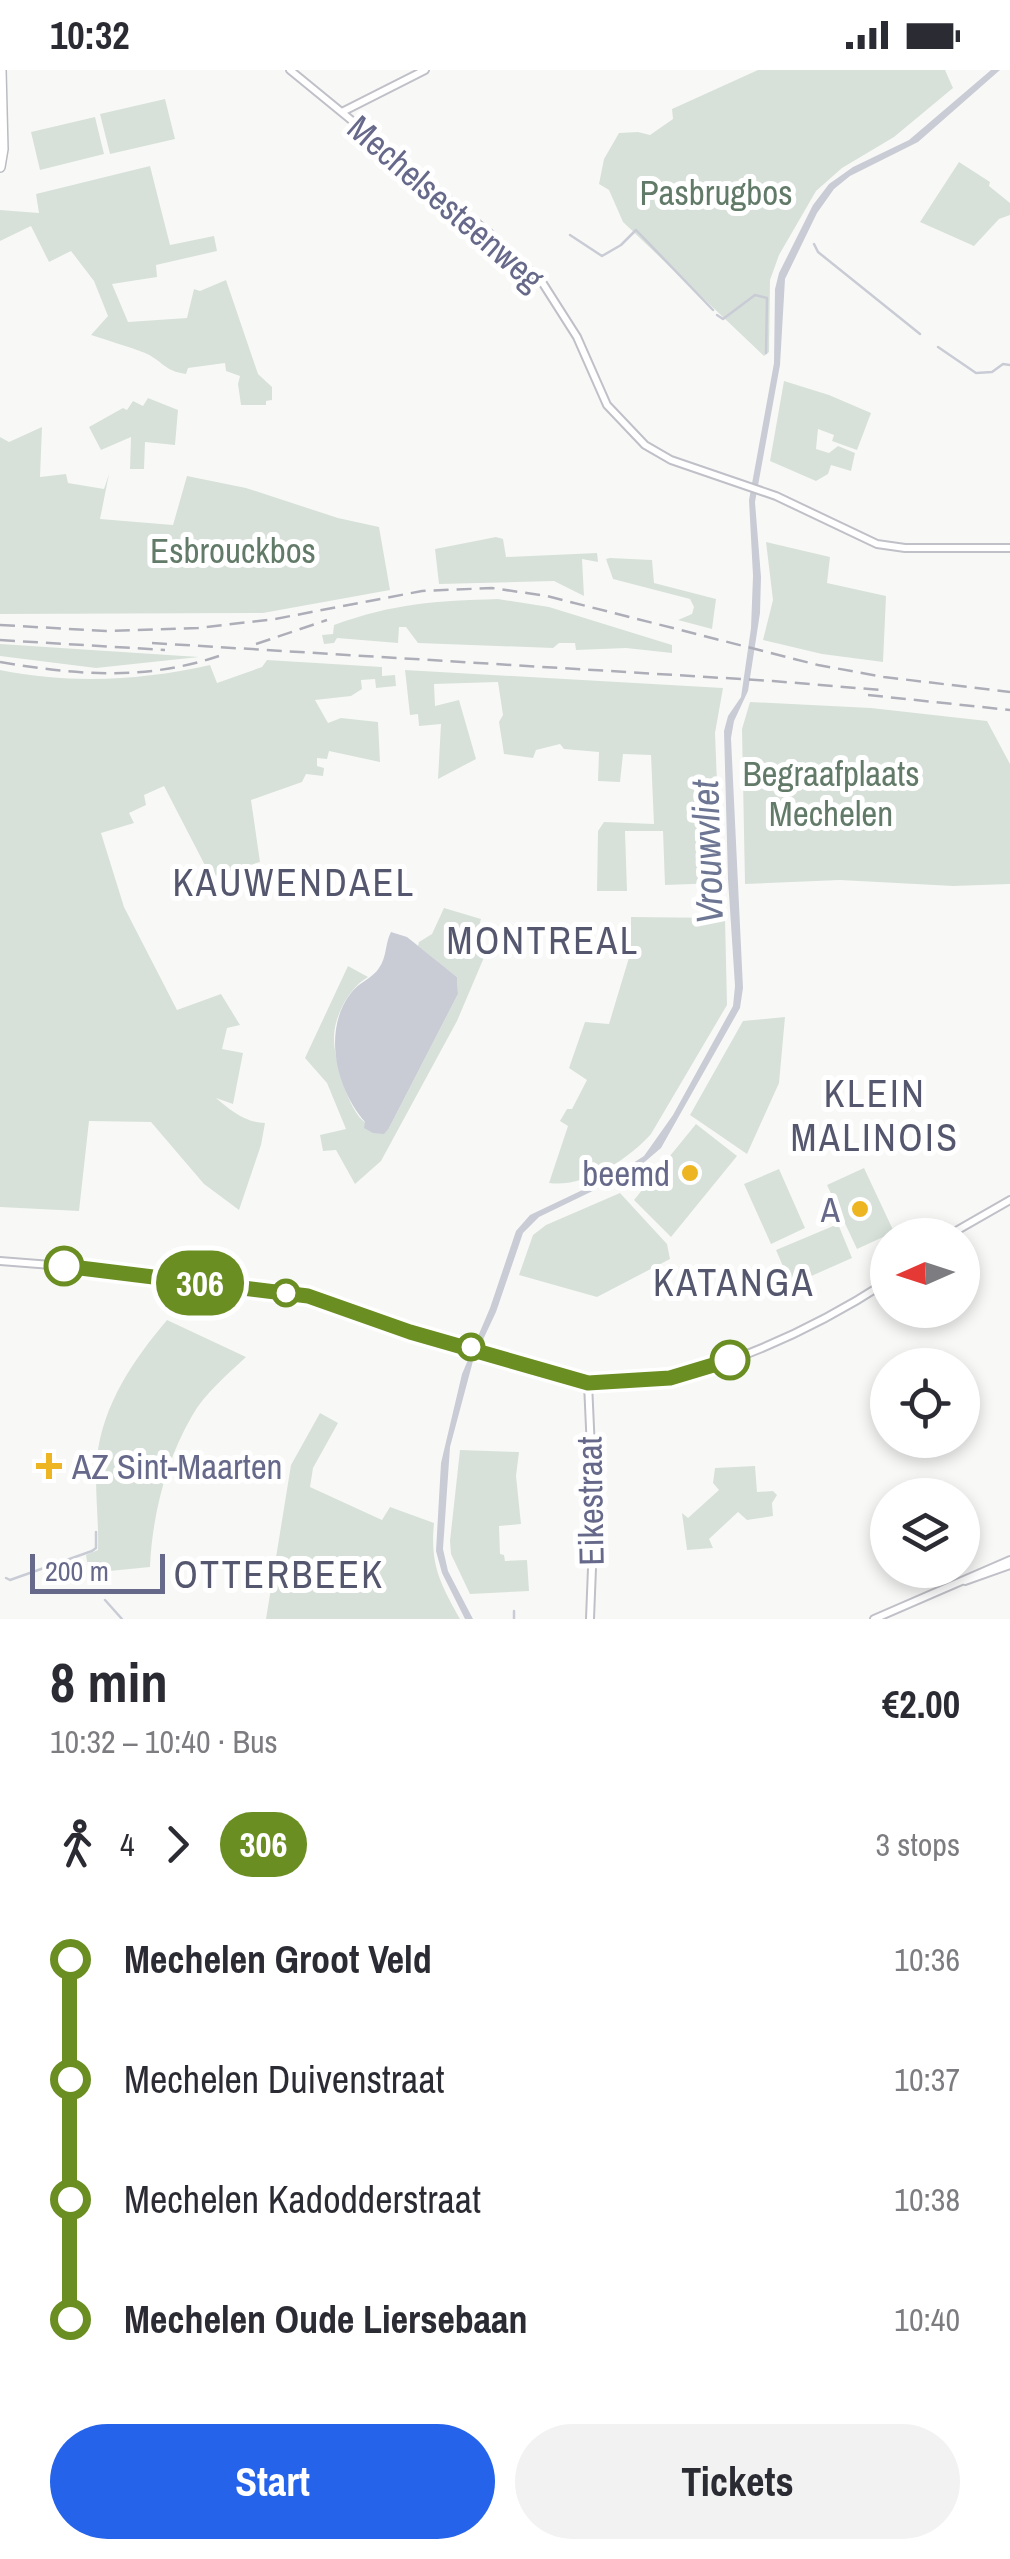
<!DOCTYPE html>
<html lang="en">
<head>
<meta charset="utf-8">
<style>
	body { margin:0; font-family:"Archivo Narrow",sans-serif; background:#f2f2f3; color:#2b2b33; height:100vh; display:flex; flex-direction:column; font-size:38px; white-space:nowrap }
	* { box-sizing:border-box; margin:0 }
	p { font-size:32px; color:#7c7c81 }
	.icon { flex:none; width:55px; height:55px; fill:none; stroke:currentColor; stroke-width:2; stroke-linecap:round; stroke-linejoin:round }
	.map { position:relative; height:1549px; overflow:hidden }
	.panel { display:flex; flex-direction:column; background:#fff; flex:1 }
	.panel>* { flex:none }
	.badge { padding:0 20px; border-radius:32px; font-size:35px; line-height:65px }
	.needle { width:65px; rotate:267deg }
	.controls { position:absolute; left:870px; top:1148px; display:grid; gap:20px }
	.controls a { display:grid; place-items:center; width:110px; height:110px; border-radius:50%; background:#fff; box-shadow:0 5px 15px #0003; font-size:50px }
	.scale { position:absolute; left:30px; bottom:25px; width:135px; box-sizing:border-box; padding-left:10px; border:5px solid #66698a; border-top:0; font-size:28px; line-height:35px; white-space:nowrap; color:#66698a; -webkit-text-stroke:8px #fff; paint-order:stroke }
	.map>.badge { position:absolute; translate:-50% -50%; box-shadow:0 0 0 5px #fff }
	.legs { display:flex; align-items:center; gap:15px; height:110px; padding:0 50px; font-size:32px }
	.legs p { margin-inline-start:auto }
	.headline { display:flex; align-items:center; justify-content:space-between; height:170px; padding:0 50px }
	h1 { font-size:55px; font-weight:700; line-height:75px }
	.action { display:flex; gap:20px; margin-top:auto; padding:20px 50px }
	.action a { flex:1; height:115px; border-radius:60px; background:#2563eb; color:#fff; font-size:40px; font-weight:700; line-height:115px; text-align:center }
	.action a+a { background:#f2f2f3; color:#2b2b33 }
	ul { padding:0 50px; list-style:none }
	li { display:flex; align-items:center; gap:35px; height:120px; font-size:38px }
	li i { display:grid; place-items:center; width:15px; height:100%; margin:0 12px; background:currentColor }
	li i::after { content:''; width:25px; height:25px; margin:-12px; border:8px solid; border-radius:50%; background:#fff }
	li p { margin-inline-start:auto }
	li:first-child i { background:linear-gradient(#0000 50%,currentColor 0) }
	li:last-child i { background:linear-gradient(currentColor 50%,#0000 0) }
	.status { display:flex; justify-content:space-between; align-items:center; height:70px; padding:0 50px; background:#fff; direction:ltr }
	.status svg { height:28px; fill:currentColor }
	.map>svg:first-child { display:block }
	.green { fill:#d7e1d9 }
	.water { fill:#c9ccd5 }
	.lines { fill:none; stroke-linecap:round; stroke-linejoin:round }
	.stream { stroke:#c9ccd5; stroke-width:2.5 }
	.secondary-casing { stroke:#c0c0c8; stroke-width:10 }
	.highway-casing { stroke:#bbbcc2; stroke-width:12 }
	.secondary { stroke:#fff; stroke-width:6 }
	.highway { stroke:#fff; stroke-width:9 }
	.rail { stroke:#adaeb8; stroke-width:2.5; stroke-dasharray:15 8; stroke-linecap:butt }
	.line-1-casing { stroke:#fff; stroke-width:22 }
	.line-1 { stroke:#6b8e23; stroke-width:15 }
	.poi-dot { fill:#eeb522; stroke:#fff; stroke-width:4 }
	.stop-1-dot { fill:#fff; stroke:#6b8e23; stroke-width:5 }
	.labels { text-anchor:middle; dominant-baseline:central; stroke-width:10; stroke-linejoin:round; paint-order:stroke }
	.park-label { font-size:35px; fill:#627a68; stroke:#fff }
	.street-label { font-size:35px; fill:#66698a; stroke:#fff }
	.poi-label { font-size:35px; fill:#66698a; stroke:#fff; text-anchor:end }
	.water-label { font-size:38px; font-style:italic; fill:#6d7693; stroke:#fff }
	.neighbourhood-label { font-size:38px; letter-spacing:2.5px; fill:#55576e; stroke:#fff }
</style>
</head>
<body>
<div class="status"><b>10:32</b><svg viewBox="0 0 49 12"><path d="M0 12V9h3v3zM5 12V6h3v6zM10 12V3h3v9zM15 12V0h3v12zM26 1h20v11H26zM47 4h2v5h-2z"/></svg></div>
<div class="map">
<svg width="1010" height="1549" viewBox="0 0 1010 1549">
	<rect width="100%" height="100%" fill="#f8f9f7"/>
	<path class="green" d="M758,0h187l8,18 -59,49 -52,31 -26,23 -37,64 -9,25 -1,72 -5,4 -141,-134 -14,-32 -10,-6 5,-25 15,-26 19,-1 12,3 23,-16 -1,-10z
		M165,29l10,40 -65,15 -10,-40z
		M95,47l9,37 -64,16 -9,-38z
		M959,92l31,20 -1,4 21,17v12l-11,4 -25,27 -54,-24z
		M150,96l20,79 44,-9 3,15 -61,14 1,12 -45,7 16,38 59,-4 7,-29 6,2 26,-11 32,94 14,13v13l-6,1v4h-25l-3,-21 2,-8 -14,-5 -1,-8 -37,5 -2,6c-22,-3 -23,-13 -41,-21 -18,-7 -36,-12 -54,-18l17,-19 -14,-35 -23,-30 -22,11 -18,-36 -31,15v-31l39,3 -3,-19z
		M784,311l45,14 42,18 -14,37 -25,-9 2,-6 -16,-6 -2,20 13,4 9,-7 17,7 -4,18 -20,-6 -3,9 -12,7 -46,-20z
		M148,328l30,12 -3,35 -30,-3 -1,27h-14l1,-32 -30,13 -12,-23 34,-19 4,2 6,-9 10,5z
		M42,357l-2,50 26,-3 2,9 36,6 5,-15 -9,45 73,6 14,-49 59,12 92,30 41,9 11,63 -127,23 -263,1v-177l9,5z
		M496,467l7,2 3,18 91,-4 1,9 -16,-3 2,37 -30,-15 -115,3 -4,-35z
		M766,472l64,15 -3,26 59,13 -3,66 -61,-8 -59,-14 10,-40z
		M610,488l42,2 2,23 62,16 -4,30 -34,-9 14,-6 2,-7 -4,-8 -77,-20 -7,-20z
		M498,529l51,8 123,38v8l-46,-5 -50,2 -1,-7h-16l-6,5 -135,-5 -12,-16h-7l-1,16 -61,-5 -3,5 -10,1 -2,-9 11,-1 1,-9c61,-22 101,-24 164,-26z
		M0,574l199,13 -103,11 -96,-12z
		M267,590l115,7v9l13,-1 1,11 -20,2 -1,-9 -14,1 1,9 -11,7 -36,4 13,23 13,-5 37,4 2,40 -51,-11 -2,8 -10,-1v8l7,2 -1,8 -17,-2 -4,8 -51,18 9,62 -49,15 -47,-91 -20,9 2,10 -17,8 5,10 -33,10 23,74 53,103 44,-16 19,31 -13,3 -5,21 21,4 -10,51 -17,-6c14,12 30,25 49,25l-4,22 -22,65 -35,-26 -53,-62 -62,-1 -10,90 -79,-4v-537c71,14 139,11 210,-5l7,18 45,-16z
		M405,600l318,18 -8,45 6,150 -56,2 -2,-54h-38l2,60h-30l1,-60 6,-9 50,2 -3,-69 -28,-1 -3,28 -22,-1 1,-29 -35,-3 -4,-5 -24,6 -3,8 -29,-4 -5,-32 4,-7 -5,-33 -64,2 1,22 24,-6 17,59 -38,20 3,-55 -22,2 -1,-12 -8,1z
		M750,632l121,6 116,13 23,43v120l-57,2 -113,-6 -95,4 -3,-155z
		M444,838l37,11 -2,7 6,3 -5,16 8,3 -31,73 -76,140 -26,23 -19,-34 -13,1 -3,-16 26,-6 -19,-46 -22,-25 43,-92 20,11c-18,10 -33,37 -34,59 -1,20 14,76 32,87 6,3 17,3 23,5l69,-134 -1,-17 -39,-31 1,-4 13,-8z
		M631,847l94,1 2,87 -76,129c-23,26 -67,54 -102,49l19,-57 -8,-5 7,-12h5l15,-29 -18,-12 16,-46 24,2 22,-73z
		M785,947l-6,66 -32,71 -57,-39 53,-94z
		M696,1054l41,32 -66,81 -37,-37z
		M864,1098l30,64 -37,17 -30,-64z
		M779,1099l26,59 -34,16 -27,-60z
		M620,1123l47,51 3,15 -73,38 -78,-22 14,-40 13,-10z
		M838,1154l14,34 -61,27 -15,-35z
		M167,1250l79,37c-19,18 -41,36 -54,59 -26,44 -40,101 -42,151l-61,6 -3,-18 12,-5c1,-31 -4,-63 -1,-93 6,-53 37,-98 70,-137z
		M320,1343l18,10 -25,45 -3,19 72,33 8,-13 44,16c-4,42 6,60 26,96h-194l25,-154z
		M460,1380l59,2 -3,24 5,48 -22,2 1,28 4,1 1,6 22,-1 2,31 -59,3 -19,-40 -1,-13z
		M755,1396l2,26 16,-1 4,4 -5,8 1,13 -26,4 -9,-8 -29,27 4,9 -26,2 -5,-37 6,5 31,-28 -6,-7 2,-15z"/>
	<path class="water" d="M991,0h9l-82,72 -68,34 -16,13 -17,24 -32,66 -5,86 -25,137 6,75 -1,36 -12,78 -14,30 -3,17 12,250 -3,20 -79,140 -27,23 -95,46 -16,16 -27,79 -23,49 -23,86 -7,102 5,22 25,48h-8l-23,-46 -6,-22 5,-88 21,-89 28,-66 26,-77 14,-16 86,-41 28,-18 29,-41 60,-109 2,-20 -7,-107 -4,-148 4,-15 13,-19 10,-69 2,-52 -4,-76 25,-137 1,-74 4,-16 34,-68 16,-21 24,-17 56,-27z
		M391,862l16,5 50,40 1,17 -69,134 -5,6 -11,-1 -9,-5 1,-6c-29,-33 -43,-92 -14,-129 8,-11 22,-15 28,-25 8,-11 6,-25 12,-36z"/>
	<g class="lines">
		<path class="stream" d="M570,165l32,21 19,-11 15,-15 77,80
			M814,174l4,8 102,82
			M717,245l6,4 32,-24 12,3 -1,55
			M938,277l38,26 16,-1 11,-8 7,1
			M6,1508l4,2 82,-29 4,-3v-16
			M105,1530l17,19
			M514,1541v8"/>
		<g class="secondary-casing">
			<path id="secondary" d="M290,0l198,162 54,50 35,55 30,68 38,40 26,15 105,36 101,48 28,4h105
				M342,42l83,-42
				M949,1165l61,-35
				M0,1191l64,5 233,28 273,85c96,24 238,-46 318,-98
				M588,1313l6,134 -4,102
				M965,1511l45,-16
				M874,1549l136,-59"/>
		</g>
		<g class="highway-casing">
			<path id="highway" d="M0,97l3,-18 -2,-79"/>
		</g>
		<use href="#secondary" class="secondary"/>
		<use href="#highway" class="highway"/>
		<path class="rail" d="M0,555l106,6 92,-3 77,-9 147,-28 70,-3 55,8 271,69 66,12 126,15
			M0,570l165,10
			M152,573l621,38 108,9
			M256,574l71,-24
			M0,592c77,13 144,19 219,-6
			M868,625l142,15"/>
	</g>
	<g class="lines">
		<g class="line-1-casing">
			<path id="line-1" d="M64,1196l244,30 102,36 178,51 82,-5 60,-18"/>
		</g>
		<use href="#line-1" class="line-1"/>
	</g>
	<g class="poi-dot">
		<circle cx="690" cy="1103" r="10"/>
		<circle cx="860" cy="1139" r="10"/>
		<path d="M44 1381h10v10h10v10h-10v10h-10v-10h-10v-10h10z"/>
	</g>
	<g class="stop-1-dot">
		<circle cx="64" cy="1196" r="18"/>
		<circle cx="286" cy="1223" r="12"/>
		<circle cx="471" cy="1277" r="12"/>
		<circle cx="730" cy="1290" r="18"/>
	</g>
	<g class="labels">
		<g class="park-label">
			<text x="716" y="122">Pasbrugbos</text>
			<text x="233" y="480">Esbrouckbos</text>
			<text x="831" y="703">Begraafplaats<tspan x="831" dy="40">Mechelen</tspan></text>
		</g>
		<g class="street-label">
			<text transform="translate(446 133) rotate(41)">Mechelsesteenweg</text>
			<text transform="translate(590 1431) rotate(-91)">Eikestraat</text>
		</g>
		<g class="poi-label">
			<text x="670" y="1103">beemd</text>
			<text x="840" y="1139">A</text>
			<text x="72" y="1396" text-anchor="start">AZ Sint-Maarten</text>
		</g>
		<g class="water-label">
			<text transform="translate(707 782) rotate(-92)">Vrouwvliet</text>
		</g>
		<g class="neighbourhood-label">
			<text x="294" y="812">KAUWENDAEL</text>
			<text x="543" y="870">MONTREAL</text>
			<text x="875" y="1023">KLEIN<tspan x="875" dy="44">MALINOIS</tspan></text>
			<text x="734" y="1212">KATANGA</text>
			<text x="279" y="1504">OTTERBEEK</text>
		</g>
	</g>
</svg>
<div class="controls">
<a><svg class="needle" viewBox="-14 -14 28 28"><path d="M0-13l5 13h-10z" fill="#e53935"/><path d="M0 13l5-13h-10z" fill="#7c7c81"/></svg></a>
<a><svg class="icon" aria-label="locate" viewBox="0 0 24 24"><circle cx="12" cy="12" r="6"/><path d="M12 2v4M12 18v4M2 12h4M18 12h4"/></svg></a>
<a><svg class="icon" aria-label="layers" viewBox="0 0 24 24"><path d="M12 4l9 5-9 5-9-5zM3 14l9 5 9-5"/></svg></a>
</div>
<div class="scale">200 m</div>
<b class="badge" style="left:200px;top:1213px;background:#6b8e23;color:#fff">306</b>
</div>
<section class="panel">
<div class="headline"><div><h1>8 min</h1><p>10:32 – 10:40 · Bus</p></div><b>€2.00</b></div>
<div class="legs"><svg class="icon" aria-label="walk" viewBox="0 0 24 24"><circle cx="13" cy="4" r="2"/><path d="M13 8l-2 6 4 7M11 14l-3 7M7 12l3-4h3l4 4"/></svg>4<svg class="icon" aria-label="forward" viewBox="0 0 24 24"><path d="M9 5l7 7-7 7"/></svg><b class="badge" style="background:#6b8e23;color:#fff">306</b><p>3 stops</p></div>
<ul>
<li><i style="color:#6b8e23"></i><b>Mechelen Groot Veld</b><p>10:36</p></li>
<li><i style="color:#6b8e23"></i><span>Mechelen Duivenstraat</span><p>10:37</p></li>
<li><i style="color:#6b8e23"></i><span>Mechelen Kadodderstraat</span><p>10:38</p></li>
<li><i style="color:#6b8e23"></i><b>Mechelen Oude Liersebaan</b><p>10:40</p></li>
</ul>
<div class="action"><a>Start</a><a>Tickets</a></div>
</section>
</body>
</html>
